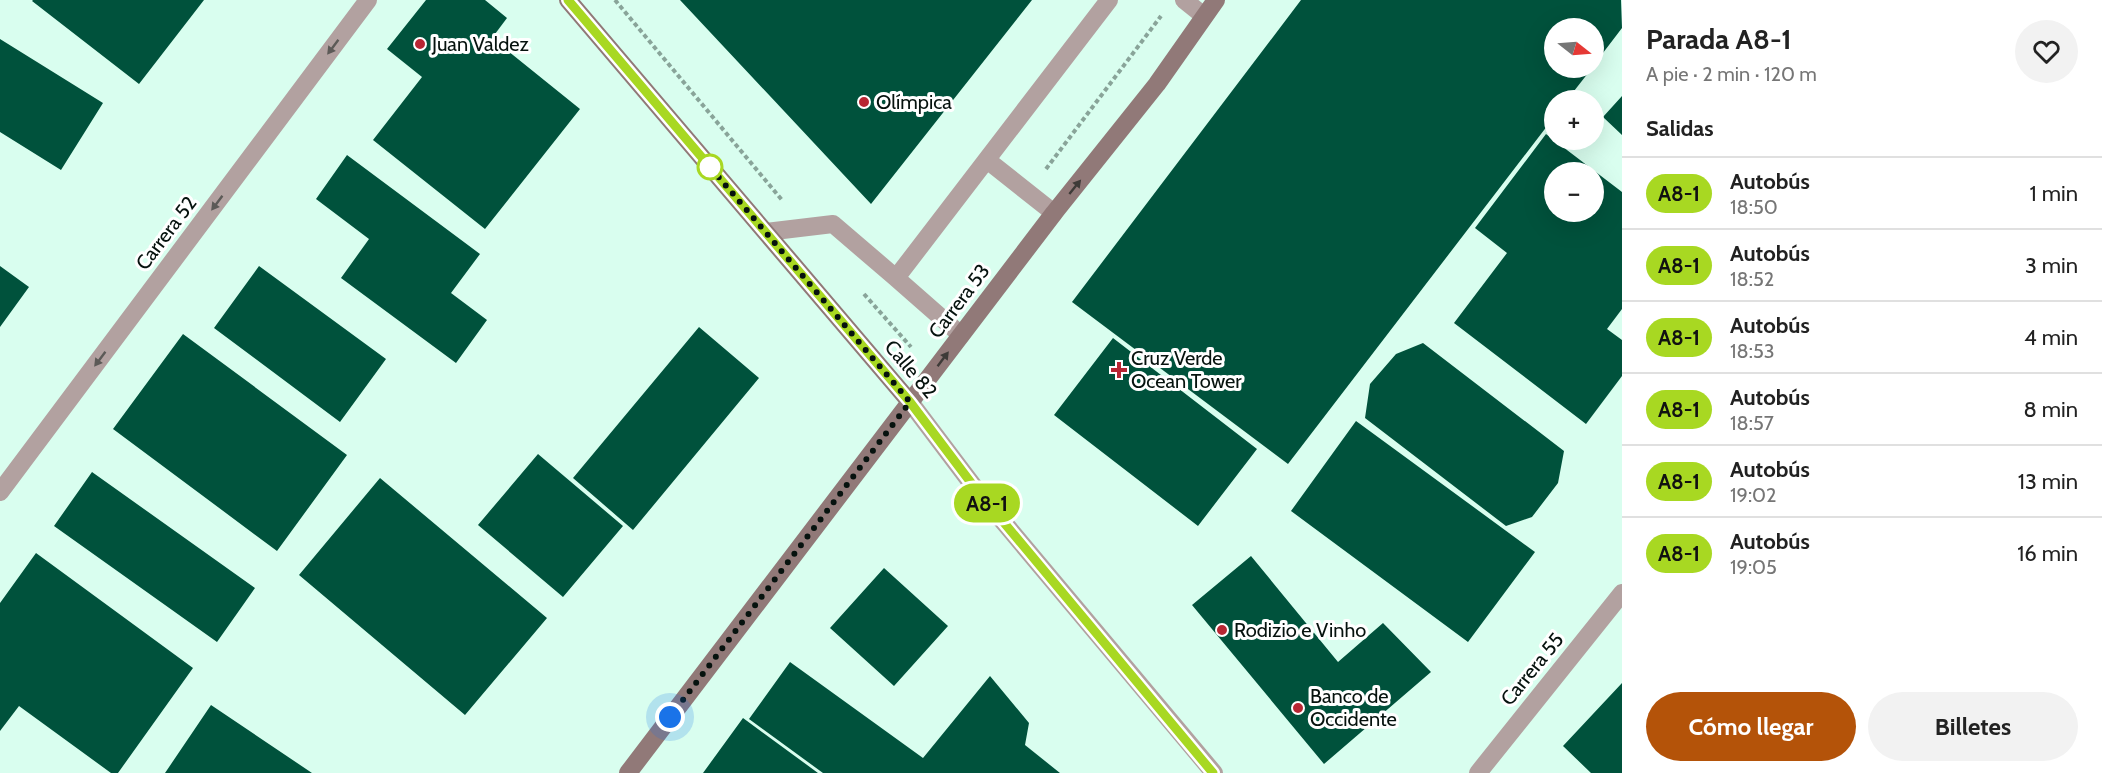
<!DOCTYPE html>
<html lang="es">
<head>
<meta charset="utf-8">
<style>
	body { margin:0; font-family:Cabin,sans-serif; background:#f2f2f2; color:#222; height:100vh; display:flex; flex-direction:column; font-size:22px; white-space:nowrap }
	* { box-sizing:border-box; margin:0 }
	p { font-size:20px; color:#767676 }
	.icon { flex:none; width:33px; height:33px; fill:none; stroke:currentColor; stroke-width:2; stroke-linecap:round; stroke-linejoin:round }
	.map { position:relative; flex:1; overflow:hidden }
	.panel { display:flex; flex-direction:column; background:#fff; width:480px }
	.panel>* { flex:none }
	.badge { padding:0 12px; border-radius:20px; font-size:21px; line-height:39px }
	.needle { width:39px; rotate:107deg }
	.tools { position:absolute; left:1544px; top:18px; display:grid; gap:12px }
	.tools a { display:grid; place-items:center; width:60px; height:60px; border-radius:50%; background:#fff; box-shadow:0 6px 24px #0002; font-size:30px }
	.you { position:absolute; width:30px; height:30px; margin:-15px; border:4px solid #fff; border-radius:50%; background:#1a73e8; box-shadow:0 0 0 9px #1a73e833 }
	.map>.badge { position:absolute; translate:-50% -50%; box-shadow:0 0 0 3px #fff }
	h2 { padding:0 24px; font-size:22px; line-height:54px }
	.round { display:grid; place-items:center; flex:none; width:63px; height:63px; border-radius:32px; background:#f2f2f2 }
	.head { display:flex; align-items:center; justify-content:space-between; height:102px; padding:0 24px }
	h1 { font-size:28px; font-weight:700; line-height:45px }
	.primary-button { display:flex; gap:12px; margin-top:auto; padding:12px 24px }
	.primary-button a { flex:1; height:69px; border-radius:36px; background:#b45309; color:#fff; font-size:24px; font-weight:700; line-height:69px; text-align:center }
	.primary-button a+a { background:#f2f2f2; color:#222 }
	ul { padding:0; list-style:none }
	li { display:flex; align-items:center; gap:18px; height:72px; padding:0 24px; border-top:2px solid #e0e0e0 }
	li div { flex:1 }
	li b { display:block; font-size:22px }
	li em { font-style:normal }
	li .badge { min-width:66px; font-weight:700; text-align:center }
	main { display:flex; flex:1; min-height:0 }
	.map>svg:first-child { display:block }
	.building { fill:#00523c; fill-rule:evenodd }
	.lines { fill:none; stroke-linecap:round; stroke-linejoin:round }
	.path { stroke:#89a499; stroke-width:4; stroke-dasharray:4.5 3; stroke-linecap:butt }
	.service { stroke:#b2a1a0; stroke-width:18 }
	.minor { stroke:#b2a1a0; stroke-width:18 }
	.tertiary { stroke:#b2a1a0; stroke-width:18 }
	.secondary { stroke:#917978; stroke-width:18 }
	.oneway { fill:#5c5a57 }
	.oneway2 { fill:#3e3b38 }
	.line-casing { stroke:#fff; stroke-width:14 }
	.line { stroke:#a8d822; stroke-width:9 }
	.walk { stroke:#06120e; stroke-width:6; stroke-dasharray:0 10.8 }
	.poi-dot { fill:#b72633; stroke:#fff; stroke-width:2 }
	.stop-dot { fill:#fff; stroke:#a8d822; stroke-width:3 }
	.labels { text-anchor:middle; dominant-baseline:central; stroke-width:6; stroke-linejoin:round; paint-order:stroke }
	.poi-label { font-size:20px; fill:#06120e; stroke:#fff; text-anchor:start }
	.street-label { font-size:20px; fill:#06120e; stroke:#fff }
</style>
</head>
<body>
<main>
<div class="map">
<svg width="1622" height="773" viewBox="0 0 1622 773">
	<rect width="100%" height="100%" fill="#d9feef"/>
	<path class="building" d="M33,0h171l-65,84 -107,-83z
		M426,0h59l22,18 -15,20 88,71 -95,120 -112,-89 49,-63 -35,-28z
		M680,0h352l-161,204z
		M1301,0h320l1,28 -29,38v-38h-39v40h38l-25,32h-13v17l-266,347 -216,-162z
		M0,39l103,64 -42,67 -61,-38z
		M1622,96v39l-19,-18z
		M1546,134l76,58v117l-15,20 15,11v36l-36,48 -132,-101 53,-70 -32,-25zM1554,172h39v40h-39z
		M347,155l133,99 -29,39 36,27 -31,43 -115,-85 28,-39 -53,-40z
		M0,266l29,21 -29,40z
		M259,266l127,93 -46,63 -126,-94z
		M699,327l60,51 -126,152 -60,-52z
		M183,334l164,121 -70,96 -164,-122z
		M1113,338l144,111 -59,77 -144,-111z
		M1423,343l141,108 -6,32 -26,34 -26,9 -141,-108 5,-34 26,-30z
		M1356,421l179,131 -67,90 -177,-131z
		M538,454l85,72 -60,71 -85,-72z
		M92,472l163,116 -38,54 -163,-116z
		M380,478l167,140 -82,97 -166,-140z
		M36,553l157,115 -75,105h-7l-92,-67 -19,25v-128z
		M1251,556l87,106 45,-39 48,49 -107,92 -132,-159z
		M884,568l64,58 -54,60 -64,-58z
		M790,662l133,96 67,-82 39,47 -4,22 35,28h-237l-74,-54z
		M1622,683v90h-31l-28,-27z
		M211,705l101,68h-147z
		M743,718l75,55h-115z"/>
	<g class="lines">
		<path class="path" d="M615,0l167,200
			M1046,169l115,-153
			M864,294l47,53"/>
		<path class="service" d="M1184,0l20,16
			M987,160l67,53
			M766,232l67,-8 63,54 213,-278
			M896,278l65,57"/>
		<path class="minor" d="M0,492l368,-492
			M1478,773l144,-180"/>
		<path class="tertiary" d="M910,402l65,86 239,285"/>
		<path class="secondary" d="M568,0l342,402
			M628,773l426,-560 103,-129 59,-84"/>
	</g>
	<defs><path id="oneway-solid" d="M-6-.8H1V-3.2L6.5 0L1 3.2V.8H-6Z" transform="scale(1.5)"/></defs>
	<g class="oneway">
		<use href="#oneway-solid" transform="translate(333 47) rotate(127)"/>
		<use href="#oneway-solid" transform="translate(217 203) rotate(127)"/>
		<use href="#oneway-solid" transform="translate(100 359) rotate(127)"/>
	</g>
	<g class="oneway2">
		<use href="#oneway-solid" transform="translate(1075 187) rotate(-51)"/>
		<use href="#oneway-solid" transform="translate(943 359) rotate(-53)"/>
	</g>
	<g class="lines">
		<g class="line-casing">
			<path id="line" d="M568,0l342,402 65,86 238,285"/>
		</g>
		<use href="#line" class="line"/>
		<path class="walk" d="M670,717l240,-315 -205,-241 5,6"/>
	</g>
	<g class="poi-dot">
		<circle cx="420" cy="44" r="6"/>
		<circle cx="864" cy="102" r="6"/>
		<path d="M1116 361h6v6h6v6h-6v6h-6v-6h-6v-6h6z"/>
		<circle cx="1222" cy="630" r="6"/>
		<circle cx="1298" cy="708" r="6"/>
	</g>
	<circle class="stop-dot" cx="710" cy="167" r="12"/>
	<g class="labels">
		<g class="poi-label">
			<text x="432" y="44">Juan Valdez</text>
			<text x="876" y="102">Olímpica</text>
			<text x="1131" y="358">Cruz Verde<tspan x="1131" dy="23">Ocean Tower</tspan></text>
			<text x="1234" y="630">Rodizio e Vinho</text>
			<text x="1310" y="696">Banco de<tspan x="1310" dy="23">Occidente</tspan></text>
		</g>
		<g class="street-label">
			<text transform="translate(166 233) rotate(-53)">Carrera 52</text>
			<text transform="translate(959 301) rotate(-53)">Carrera 53</text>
			<text transform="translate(911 369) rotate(50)">Calle 82</text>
			<text transform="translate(1532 669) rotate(-51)">Carrera 55</text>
		</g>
	</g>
</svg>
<div class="tools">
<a><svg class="needle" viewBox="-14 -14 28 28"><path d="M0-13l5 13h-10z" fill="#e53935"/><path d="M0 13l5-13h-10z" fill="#767676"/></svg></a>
<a>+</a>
<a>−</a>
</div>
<div class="you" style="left:670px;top:717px"></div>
<b class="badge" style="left:987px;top:503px;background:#a8d822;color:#111">A8-1</b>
</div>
<section class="panel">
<div class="head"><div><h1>Parada A8-1</h1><p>A pie · 2 min · 120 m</p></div><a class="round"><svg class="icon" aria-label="heart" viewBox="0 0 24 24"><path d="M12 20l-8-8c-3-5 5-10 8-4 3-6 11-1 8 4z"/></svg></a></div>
<h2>Salidas</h2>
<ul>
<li><span class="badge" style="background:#a8d822;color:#111">A8-1</span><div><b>Autobús</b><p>18:50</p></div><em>1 min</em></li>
<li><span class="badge" style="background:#a8d822;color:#111">A8-1</span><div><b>Autobús</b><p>18:52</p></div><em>3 min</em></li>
<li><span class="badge" style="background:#a8d822;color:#111">A8-1</span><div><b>Autobús</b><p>18:53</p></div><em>4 min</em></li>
<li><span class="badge" style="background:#a8d822;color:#111">A8-1</span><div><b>Autobús</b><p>18:57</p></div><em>8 min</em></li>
<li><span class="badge" style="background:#a8d822;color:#111">A8-1</span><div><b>Autobús</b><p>19:02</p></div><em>13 min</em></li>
<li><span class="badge" style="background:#a8d822;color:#111">A8-1</span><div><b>Autobús</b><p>19:05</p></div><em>16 min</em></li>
</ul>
<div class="primary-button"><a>Cómo llegar</a><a>Billetes</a></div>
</section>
</main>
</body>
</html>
